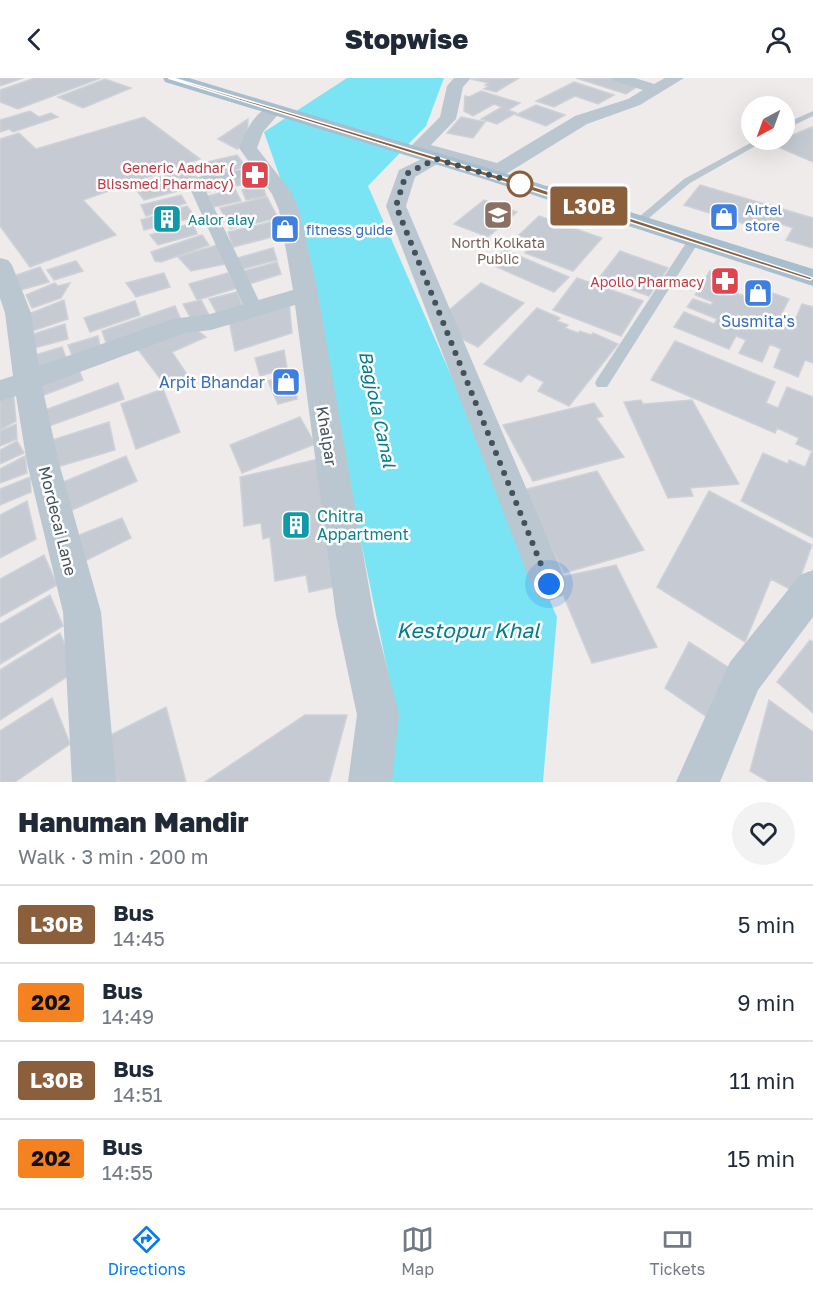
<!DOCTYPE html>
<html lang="en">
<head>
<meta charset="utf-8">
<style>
	body { margin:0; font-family:"Golos Text",sans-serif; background:#f2f2f3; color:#1f2937; height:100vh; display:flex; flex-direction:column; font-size:22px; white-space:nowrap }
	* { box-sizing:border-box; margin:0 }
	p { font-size:20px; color:#747a83 }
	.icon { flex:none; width:33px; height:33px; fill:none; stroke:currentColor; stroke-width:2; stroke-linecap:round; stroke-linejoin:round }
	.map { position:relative; height:704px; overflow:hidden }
	.drawer { display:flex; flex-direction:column; background:#fff; flex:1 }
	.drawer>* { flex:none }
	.badge { padding:0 12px; border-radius:4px; font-size:21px; line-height:39px }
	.needle { width:39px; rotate:221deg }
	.fabs { position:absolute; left:741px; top:18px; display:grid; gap:12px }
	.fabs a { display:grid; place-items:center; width:54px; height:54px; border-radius:50%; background:#fff; box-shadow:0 6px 24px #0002; font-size:30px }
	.you { position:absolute; width:30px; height:30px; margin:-15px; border:4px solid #fff; border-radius:50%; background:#1a73e8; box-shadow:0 0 0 9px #1a73e833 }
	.map>.badge { position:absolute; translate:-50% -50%; box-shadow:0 0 0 3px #fff }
	.round { display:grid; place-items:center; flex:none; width:63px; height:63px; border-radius:32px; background:#f2f2f3 }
	.head { display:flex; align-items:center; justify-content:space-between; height:102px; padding:0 18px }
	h1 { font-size:28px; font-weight:800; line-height:45px }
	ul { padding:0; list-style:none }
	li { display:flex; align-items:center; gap:18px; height:78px; padding:0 18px; border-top:2px solid #e0e1e3 }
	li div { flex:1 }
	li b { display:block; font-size:22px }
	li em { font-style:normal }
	li .badge { min-width:66px; font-weight:700; text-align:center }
	header { display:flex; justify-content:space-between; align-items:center; height:78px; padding:0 18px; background:#fff; font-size:27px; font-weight:800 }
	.tabs { display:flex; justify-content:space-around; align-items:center; height:84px; border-top:2px solid #e0e1e3; background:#fff; font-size:16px; color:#747a83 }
	.tabs a { display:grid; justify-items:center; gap:3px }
	.tabs .active { color:#057cee }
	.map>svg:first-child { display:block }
	.water { fill:#7ae4f5 }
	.building { fill:#c6cad2; stroke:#ced2d8; stroke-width:1.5 }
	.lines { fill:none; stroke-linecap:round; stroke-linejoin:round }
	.service { fill:#bac7d0; fill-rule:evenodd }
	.pedestrian { fill:#bac7d0; fill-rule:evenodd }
	.minor { fill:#bac7d0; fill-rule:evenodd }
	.primary { fill:#a7bece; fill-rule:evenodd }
	.line { fill:#8b5e3c; stroke:#fff; stroke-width:1.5 }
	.walk { stroke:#42515a; stroke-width:6; stroke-dasharray:0 10.8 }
	.stop-dot { fill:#fff; stroke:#8b5e3c; stroke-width:3 }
	.labels { text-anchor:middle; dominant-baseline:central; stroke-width:5; stroke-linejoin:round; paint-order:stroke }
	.far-health-label { font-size:14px; fill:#be3a42; stroke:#fff; text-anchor:end }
	.far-shop-label { font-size:14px; fill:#366cbe; stroke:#fff; text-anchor:start }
	.far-culture-label { font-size:14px; fill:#0d838f; stroke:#fff; text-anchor:start }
	.far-education-label { font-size:14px; fill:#785e54; stroke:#fff }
	.shop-label { font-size:16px; fill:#366cbe; stroke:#fff }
	.street-label { font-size:16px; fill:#42515a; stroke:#fff }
	.culture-label { font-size:16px; fill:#0d838f; stroke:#fff; text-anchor:start }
	.water-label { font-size:18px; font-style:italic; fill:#037c8f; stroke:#fff }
	.near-water-label { font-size:21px; font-style:italic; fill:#037c8f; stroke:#fff }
</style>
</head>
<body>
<header><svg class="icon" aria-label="back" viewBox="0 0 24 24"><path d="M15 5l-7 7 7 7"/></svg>Stopwise<svg class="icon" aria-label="person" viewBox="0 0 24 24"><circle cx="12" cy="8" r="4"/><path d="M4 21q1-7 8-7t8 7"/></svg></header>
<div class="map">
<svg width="813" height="704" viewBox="0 0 813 704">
	<rect width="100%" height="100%" fill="#efebeb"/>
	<path class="water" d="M347,0h97l-18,48 -58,60 189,431 -14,165h-162l12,-85 -83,-403 -20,-88 -26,-74z"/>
	<path class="building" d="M0,0h23l-23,8z
		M35,0h66l-83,31 -18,-7v-12z
		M519,0l-23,14 -12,-3 4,-3 -3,-1 3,-2 -17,-4z
		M576,0h34l28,8 -12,8z
		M105,1l26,9 -48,20 -25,-11z
		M574,4l40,13 -16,9 -23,-8 -21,11 -18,-6z
		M481,13l39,12 -12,7 8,3 -19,11 -16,-5 21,-12 -8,-3 -21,12 -9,-5 1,-15 4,1z
		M536,27l29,10 -19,11 -30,-11z
		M30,33l9,6 12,-4 7,4 -45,15 -4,-3 -9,3v-12z
		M144,39l56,42 -117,41 33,35 -86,32 -30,-41v-87l19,-6 17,16z
		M461,39l24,5 -12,16 -26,-5z
		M248,41l-1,22 -10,8 -19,-10z
		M813,50v34l-42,-18 41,-17z
		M237,77l9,12 -43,11 -13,-12z
		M187,89l11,11 -15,4 -4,-5 -13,3 -3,-6z
		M254,95l6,8 -52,11 -7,-7z
		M160,98l2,5 -27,6 -2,-2z
		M176,102l6,10 -38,10 -7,-9z
		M700,107l113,33v30l-27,-8 7,-12 -21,-7 -5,10 -83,-26z
		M263,108l3,10 -20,4 -4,-10z
		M235,111l6,12 -27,6 -6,-11z
		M181,117l5,8 -40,13 -5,-11z
		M267,119l11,21 -48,11 -10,-21z
		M484,122l33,12 -29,25 -34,-13z
		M187,128l8,11 -51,13 -3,-10z
		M539,138l63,22 -29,33 -48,-18 10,-11 -17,-6z
		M275,143l5,14 -47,12 -5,-15z
		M193,145l4,11 -39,11 -8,-10z
		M202,157l7,10 -48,17 -6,-1 -4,-9z
		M217,167l9,19 -35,7 -13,-14z
		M273,170l4,12 -38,10 -5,-11z
		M505,172l64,27 -15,15 -64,-28z
		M620,173l48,17 -19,28 -50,-18z
		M76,183l7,10 -29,9 -7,-10z
		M277,184l4,12 -35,11 -6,-13z
		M40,189l9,15 -32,9 -6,-14z
		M710,193l26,9 -7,11 25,8 5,-11 30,11 -7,14 14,5 6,-14 11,3v56l-8,-3 -7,17 -24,-10 7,-18 -11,-5 -8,18 -23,-9 7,-13 -10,-4 -7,13 -55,-22 10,-15 30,12 3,-5 -30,-12 6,-8 18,6 2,-3 -18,-7z
		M164,195l6,14 -34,10 -10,-14z
		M228,195l9,15 -40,12 -8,-16z
		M577,200l66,23 -22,35 -68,-26z
		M55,205l3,3 12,-3 -9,15 -29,10 -6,-13z
		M481,205l43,20 -46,44 -22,-11 -9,-24z
		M237,214l6,15 -25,8 -9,-16z
		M64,222l4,19 -45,15 -2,-17z
		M201,222l8,15 -18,4 -8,-15z
		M135,223l5,14 -50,17 -6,-14z
		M289,224l3,31 -57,18 -6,-31z
		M175,228l7,16 -74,26 -6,-17z
		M537,230l23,10 -3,3 11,4 -3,3 13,5 2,-2 11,4 2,-2 25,11 -49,62 -31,-15 6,-9 -16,-8 -7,8 -37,-18z
		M65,246l3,15 -38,10 -3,-13z
		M194,250l12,9 -34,15 16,24 -23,9 -28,-37z
		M98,258l3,15 -27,10 -6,-16z
		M675,263l100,41 -9,21 12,5 9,-21 26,10v141l-72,-37 22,-48 25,11 1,-4 16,7 7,-16 -16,-7 3,-6 -22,-10 -2,5 -124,-53z
		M62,269l6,16 -33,10 -3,-17z
		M284,272l3,18 -27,8 -5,-18z
		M77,287l6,15 -44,17 -3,-12z
		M294,296l3,25 -19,5 -10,-23z
		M118,305l6,16 -75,27 -4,-16z
		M13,310l3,33 -16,9v-36z
		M163,311l17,43 -44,17 -15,-45z
		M641,322l2,4 49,-4 47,84 -49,4 3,8 -25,2 -44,-96z
		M594,325l9,13 -7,2 28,39 -91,24 -30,-56z
		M300,339l15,27 -73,29 -12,-28z
		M109,344l6,28 -65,19 -4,-27z
		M16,346l1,15 -17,7v-15z
		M17,363l7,12 -24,11v-14z
		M25,378l2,17 -27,10v-14z
		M126,378l11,25 -67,30 -9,-28z
		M319,381l24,126 -34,7 -3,-17 -31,6 -5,-44 -7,2 -2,-16 -17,3 -4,-49z
		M597,393l47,79 -80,23 -41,-83z
		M30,399l1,15 -31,13v-16z
		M709,413l103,54 -17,47 -24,-13 -26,63 -88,-55z
		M27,423l9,38 -36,19v-43z
		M122,440l9,20 -48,24 -6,-26z
		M44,477l13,30 -57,32v-38z
		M616,487l41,82 -65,16 -36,-85z
		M50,517l13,31 -63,38v-40z
		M60,555l16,38 -76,49v-50z
		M810,562l3,2v71l-36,-31z
		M689,564l42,27 -21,50 -45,-31z
		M52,620l18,46 -55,38h-15v-51z
		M769,622l44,32v50h-44l-19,-11z
		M166,629l20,75h-84l-7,-39z
		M305,637h42l-18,67h-124z"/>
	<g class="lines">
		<path class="service" d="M813,33v5l-29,14v-6z
			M756,62h10l-76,43 -48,41h-8l-1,-2 51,-43z
			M694,159l6,3 -93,147h-10l-2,-4 2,-4 91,-139z"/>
		<path class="pedestrian" d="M263,88l5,1 2,3 -2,3 -65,12 60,124 -2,4h-14l-2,-4 -58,-127 7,-4z"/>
		<path class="minor" d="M454,0h17l-8,9 -7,32 -25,26 66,18 78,-47 53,-17 15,-9 -29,-9 -3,-3h24l19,6 11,-6h19l-44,27 -53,19 -89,55h-14l-3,-4 3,-3 -40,-12 -29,17 -9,29 161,378 -5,12 -13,5 -13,-5 -5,-12 -145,-378 13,-36 29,-14 -9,-3 -7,-8 28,-28 7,-31z
			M274,27l8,5 -19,22 -6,16 35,45 7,17 17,73 58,333 25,99 -7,67h-44l9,-67 -21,-99 -41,-311 -84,25 -26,3 -143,53 17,77 42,149 15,170h-44l-9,-170 -36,-149 -11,-67 -16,5v-21l13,-4 -8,-63 -5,-15v-40l8,2 4,5 19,48 8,53 134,-47 37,-5 83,-24 -14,-80 -7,-16 -33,-46c6,-16 17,-39 35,-43z
			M813,492v47l-55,73 -38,92h-44l54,-120 70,-87z"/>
		<path class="primary" d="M163,0h26l309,93 315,98v17l-329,-107 -319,-97z"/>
	</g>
	<path class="line" d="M168,0h5l350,105 290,95 -3,2 -293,-94z"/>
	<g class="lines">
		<path class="walk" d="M520,106l-84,-25 -30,15 -10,32 153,378"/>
	</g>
	<defs>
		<g id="pharmacy-square" transform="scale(1.5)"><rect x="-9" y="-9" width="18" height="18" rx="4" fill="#e0444e" stroke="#fff"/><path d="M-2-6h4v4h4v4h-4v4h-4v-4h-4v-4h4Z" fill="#fff"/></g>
		<g id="school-square" transform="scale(1.5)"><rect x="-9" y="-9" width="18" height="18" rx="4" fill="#8d6e63" stroke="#fff"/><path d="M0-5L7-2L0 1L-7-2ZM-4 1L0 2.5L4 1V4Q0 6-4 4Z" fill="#fff"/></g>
		<g id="shop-square" transform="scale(1.5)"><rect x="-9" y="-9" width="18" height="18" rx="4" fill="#3f7fe0" stroke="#fff"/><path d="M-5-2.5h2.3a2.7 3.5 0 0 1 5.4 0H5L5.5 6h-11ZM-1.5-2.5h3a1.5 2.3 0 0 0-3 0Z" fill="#fff"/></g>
		<g id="building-square" transform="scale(1.5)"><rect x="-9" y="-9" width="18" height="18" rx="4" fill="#0f9aa8" stroke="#fff"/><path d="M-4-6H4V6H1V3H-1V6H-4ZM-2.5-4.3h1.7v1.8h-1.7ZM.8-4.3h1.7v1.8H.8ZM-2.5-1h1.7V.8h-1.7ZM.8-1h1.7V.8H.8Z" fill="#fff"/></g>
	</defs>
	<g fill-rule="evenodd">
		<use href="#pharmacy-square" x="255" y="97"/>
		<use href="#school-square" x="498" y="137"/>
		<use href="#shop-square" x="724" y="139"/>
		<use href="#building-square" x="167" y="141"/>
		<use href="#shop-square" x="285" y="151"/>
		<use href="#pharmacy-square" x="725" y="203"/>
		<use href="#shop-square" x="758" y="215"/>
		<use href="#shop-square" x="286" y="304"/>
		<use href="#building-square" x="296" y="447"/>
	</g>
	<circle class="stop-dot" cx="520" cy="106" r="12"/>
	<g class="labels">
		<g class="far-health-label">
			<text x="234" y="89">Generic Aadhar (<tspan x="234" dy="16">Blissmed Pharmacy)</tspan></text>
			<text x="704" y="203">Apollo Pharmacy</text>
		</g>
		<g class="far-shop-label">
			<text x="745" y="131">Airtel<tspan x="745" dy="16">store</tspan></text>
			<text x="306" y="151">fitness guide</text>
		</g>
		<g class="far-culture-label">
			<text x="188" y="141">Aalor alay</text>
		</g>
		<g class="far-education-label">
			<text x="498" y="164">North Kolkata<tspan x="498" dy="16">Public</tspan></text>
		</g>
		<g class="shop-label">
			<text x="758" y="243">Susmita's</text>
			<text x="265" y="304" text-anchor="end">Arpit Bhandar</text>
		</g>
		<g class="street-label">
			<text transform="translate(327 358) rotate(81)">Khalpar</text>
			<text transform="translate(58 443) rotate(76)">Mordecai Lane</text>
		</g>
		<g class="culture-label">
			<text x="317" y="438">Chitra<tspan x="317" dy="18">Appartment</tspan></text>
		</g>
		<g class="water-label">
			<text transform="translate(378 331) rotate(78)">Bagjola Canal</text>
		</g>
		<g class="near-water-label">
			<text x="468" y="552">Kestopur Khal</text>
		</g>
	</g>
</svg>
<div class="fabs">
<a><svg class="needle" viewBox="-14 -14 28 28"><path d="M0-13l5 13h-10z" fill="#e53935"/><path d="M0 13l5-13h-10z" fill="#747a83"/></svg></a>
</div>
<div class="you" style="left:549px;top:506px"></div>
<b class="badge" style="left:589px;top:128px;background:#8b5e3c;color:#fff">L30B</b>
</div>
<section class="drawer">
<div class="head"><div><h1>Hanuman Mandir</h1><p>Walk · 3 min · 200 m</p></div><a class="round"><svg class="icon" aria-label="heart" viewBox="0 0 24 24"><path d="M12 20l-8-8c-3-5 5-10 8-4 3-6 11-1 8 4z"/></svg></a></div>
<ul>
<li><span class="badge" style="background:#8b5e3c;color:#fff">L30B</span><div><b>Bus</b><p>14:45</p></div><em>5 min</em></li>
<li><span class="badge" style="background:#f58220;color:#111">202</span><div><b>Bus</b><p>14:49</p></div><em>9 min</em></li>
<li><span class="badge" style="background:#8b5e3c;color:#fff">L30B</span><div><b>Bus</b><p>14:51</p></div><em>11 min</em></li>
<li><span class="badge" style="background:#f58220;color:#111">202</span><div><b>Bus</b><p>14:55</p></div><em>15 min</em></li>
</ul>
</section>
<nav class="tabs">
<a class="active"><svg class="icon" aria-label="directions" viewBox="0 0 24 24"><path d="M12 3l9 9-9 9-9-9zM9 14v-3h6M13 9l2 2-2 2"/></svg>Directions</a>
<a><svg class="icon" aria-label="map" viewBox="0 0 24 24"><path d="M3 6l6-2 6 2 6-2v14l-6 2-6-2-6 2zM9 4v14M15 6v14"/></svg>Map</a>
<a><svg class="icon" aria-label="tickets" viewBox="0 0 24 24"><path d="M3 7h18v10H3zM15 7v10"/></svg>Tickets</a>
</nav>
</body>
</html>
